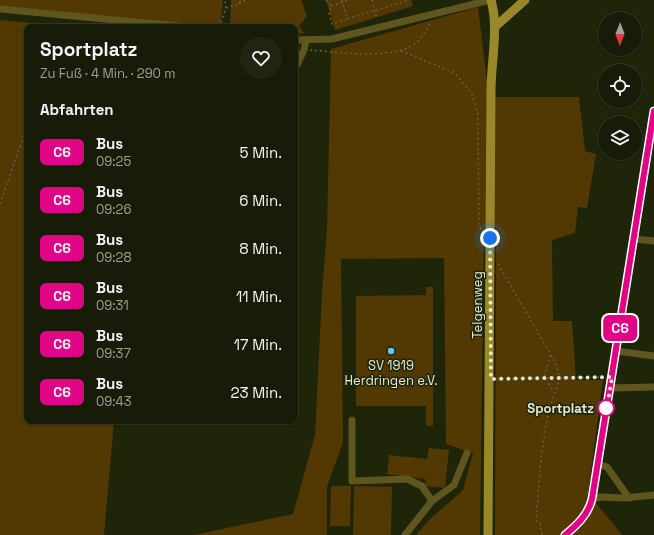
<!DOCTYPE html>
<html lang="de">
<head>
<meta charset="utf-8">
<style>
	body { margin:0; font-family:"Space Grotesk",sans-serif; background:#1f2511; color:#f1f3f6; height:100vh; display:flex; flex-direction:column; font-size:15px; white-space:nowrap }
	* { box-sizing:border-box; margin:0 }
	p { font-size:13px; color:#9ea19b }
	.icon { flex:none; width:22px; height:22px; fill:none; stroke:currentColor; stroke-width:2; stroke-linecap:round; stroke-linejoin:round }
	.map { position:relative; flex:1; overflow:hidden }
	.side { position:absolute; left:24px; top:24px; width:274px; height:400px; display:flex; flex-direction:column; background:#161c07; border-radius:8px; box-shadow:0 1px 3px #0004,0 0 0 1px #353a28 }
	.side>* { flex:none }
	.badge { padding:0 8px; border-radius:6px; font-size:14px; line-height:26px }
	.needle { width:26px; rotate:181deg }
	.fabs { position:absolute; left:598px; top:12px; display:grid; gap:8px }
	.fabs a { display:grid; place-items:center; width:44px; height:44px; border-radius:50%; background:#161c07; box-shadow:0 1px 3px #0004,0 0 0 1px #353a28; font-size:20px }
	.you { position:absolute; width:20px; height:20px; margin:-10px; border:3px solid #fff; border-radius:50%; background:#1a73e8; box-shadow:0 0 0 6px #1a73e833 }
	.map>.badge { position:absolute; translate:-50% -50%; box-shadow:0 0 0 2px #fff }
	h2 { padding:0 16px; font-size:15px; line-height:36px }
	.round { display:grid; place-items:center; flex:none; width:42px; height:42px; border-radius:21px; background:#1f2511 }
	.headline { display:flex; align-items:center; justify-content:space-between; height:68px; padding:0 16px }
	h1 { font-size:19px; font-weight:700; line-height:30px }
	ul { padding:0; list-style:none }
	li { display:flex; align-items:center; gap:12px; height:48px; padding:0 16px }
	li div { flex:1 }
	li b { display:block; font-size:15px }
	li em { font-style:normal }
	li .badge { min-width:44px; font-weight:700; text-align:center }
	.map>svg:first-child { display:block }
	.green { fill:#523802 }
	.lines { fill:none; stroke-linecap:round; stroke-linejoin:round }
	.path { stroke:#5e644c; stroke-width:1.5; stroke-dasharray:2 3; stroke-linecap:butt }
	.minor { stroke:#5f551f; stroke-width:7 }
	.major { stroke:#98882a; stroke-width:9 }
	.line-casing { stroke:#fff; stroke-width:9 }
	.line { stroke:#e10585; stroke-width:6 }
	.walk { stroke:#e3e8d7; stroke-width:4; stroke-dasharray:0 7.2 }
	.poi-dot { fill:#64c5ee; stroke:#1e2509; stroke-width:1.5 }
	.stop-dot { fill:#fff; stroke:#e10585; stroke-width:2 }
	.labels { text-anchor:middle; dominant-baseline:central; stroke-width:3; stroke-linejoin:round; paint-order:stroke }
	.street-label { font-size:13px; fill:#e3e8d7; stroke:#1e2509 }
	.poi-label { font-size:13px; fill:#e3e8d7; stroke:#1e2509 }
	.stop-label { font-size:13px; font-weight:bold; fill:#e3e8d7; stroke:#1e2509; text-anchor:end }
</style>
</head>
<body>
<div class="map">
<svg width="654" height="535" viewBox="0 0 654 535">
	<rect width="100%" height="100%" fill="#1e2509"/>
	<path class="green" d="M0,0h223l-3,27 -220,-20z
		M231,0h70l6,16 -8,10 5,7 -9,2v-8h-65z
		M326,0h85l2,6 -78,24z
		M478,7l11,90h90l6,54 11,3 -9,54 -9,-1 -3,26 -23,7 1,81h19l4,59h27l-15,113 34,42h-127l1,-308 -12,1 -4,307h-64l13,-15 34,-30 10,-37 -27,-9 -2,-186 -103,1 2,183 -16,45v48h-133l99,-21 22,-79 7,-142 5,-64 4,-180z
		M0,20l74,7h-47v394h87l-10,114h-104z
		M426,287h7v139h-7v-20h-70v-110l70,-1z
		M429,448l20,2 -4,38 -20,-2v-7l-38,-5 2,-19 38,4z
		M331,486h20l-1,40h-20z
		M354,486l38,1 -1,48h-38z"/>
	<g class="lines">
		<path class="path" d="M326,0l5,6 -2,7 3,11 15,-5
			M342,0l5,19 62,-19
			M372,0l4,16
			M239,4l7,-4
			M331,6l17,-6
			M226,8l13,-4 2,-4
			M219,27l7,-19 -1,-8
			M310,50c27,2 86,11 107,-8 6,-6 10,-12 13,-20
			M401,51l54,22 17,21 6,21 1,110 3,6
			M0,204l27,-78
			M498,264l57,98 5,17c-19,44 -20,95 -24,142l4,2 2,12
			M550,355c-3,23 -12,12 4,37
			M497,379l109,-2"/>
		<path class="minor" d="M0,9l188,18
			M295,40l37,-1 158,-39
			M295,69l9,-19 2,-9
			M634,239l20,2
			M616,351l38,5
			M610,388l44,-1
			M352,420v61l55,-2 15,7 10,15 -27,34
			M598,464l9,3 22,31
			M592,499l9,-2 23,1 30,-3
			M432,501l22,-16 13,-32
			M565,535c12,-10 23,-20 27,-36l62,-388"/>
		<path class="major" d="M496,26l29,-26
			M488,535l3,-444c0,-29 8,-63 0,-91"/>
	</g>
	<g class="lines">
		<g class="line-casing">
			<path id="line" d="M565,535c12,-10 23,-20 27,-36l62,-388"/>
		</g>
		<use href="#line" class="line"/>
		<path class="walk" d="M490,238l1,141 121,-2 -6,36v-5"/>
	</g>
	<circle class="poi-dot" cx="391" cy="351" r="4"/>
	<circle class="stop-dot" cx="606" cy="408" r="8"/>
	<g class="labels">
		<g class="street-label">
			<text transform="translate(477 305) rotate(-90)">Telgenweg</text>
		</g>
		<g class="poi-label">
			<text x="391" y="365">SV 1919<tspan x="391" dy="15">Herdringen e.V.</tspan></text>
		</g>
		<g class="stop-label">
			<text x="594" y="408">Sportplatz</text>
		</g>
	</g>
</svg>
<div class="fabs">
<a><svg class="needle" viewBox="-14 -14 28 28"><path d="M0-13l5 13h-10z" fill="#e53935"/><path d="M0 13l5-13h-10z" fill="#9ea19b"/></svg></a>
<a><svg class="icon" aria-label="locate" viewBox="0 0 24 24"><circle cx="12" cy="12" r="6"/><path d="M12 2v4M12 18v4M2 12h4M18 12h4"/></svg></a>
<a><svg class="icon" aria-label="layers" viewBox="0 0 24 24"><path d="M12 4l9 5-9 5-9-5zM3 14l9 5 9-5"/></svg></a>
</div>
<div class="you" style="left:490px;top:238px"></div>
<b class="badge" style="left:620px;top:328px;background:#e10585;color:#fff">C6</b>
<section class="side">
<div class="headline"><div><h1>Sportplatz</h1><p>Zu Fuß · 4 Min. · 290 m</p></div><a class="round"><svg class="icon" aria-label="heart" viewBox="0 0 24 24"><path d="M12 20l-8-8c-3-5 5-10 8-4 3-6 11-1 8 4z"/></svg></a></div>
<h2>Abfahrten</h2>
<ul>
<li><span class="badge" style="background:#e10585;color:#fff">C6</span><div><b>Bus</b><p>09:25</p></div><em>5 Min.</em></li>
<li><span class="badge" style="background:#e10585;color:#fff">C6</span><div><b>Bus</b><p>09:26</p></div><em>6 Min.</em></li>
<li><span class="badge" style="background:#e10585;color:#fff">C6</span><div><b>Bus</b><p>09:28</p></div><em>8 Min.</em></li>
<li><span class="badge" style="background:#e10585;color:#fff">C6</span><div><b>Bus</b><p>09:31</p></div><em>11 Min.</em></li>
<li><span class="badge" style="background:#e10585;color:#fff">C6</span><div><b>Bus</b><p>09:37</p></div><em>17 Min.</em></li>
<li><span class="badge" style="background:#e10585;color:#fff">C6</span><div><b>Bus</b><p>09:43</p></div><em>23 Min.</em></li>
</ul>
</section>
</div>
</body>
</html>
